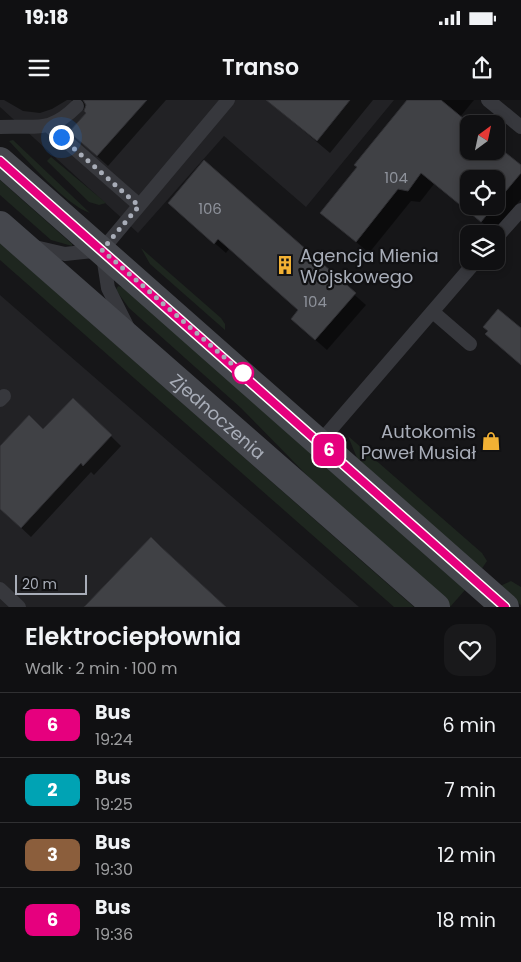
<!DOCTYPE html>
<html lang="en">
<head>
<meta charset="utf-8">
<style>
	body { margin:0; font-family:Poppins,sans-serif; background:#19191b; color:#f1f3f6; height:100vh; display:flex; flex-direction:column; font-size:19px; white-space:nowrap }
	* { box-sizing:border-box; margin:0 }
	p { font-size:16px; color:#9c9d9f }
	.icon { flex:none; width:28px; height:28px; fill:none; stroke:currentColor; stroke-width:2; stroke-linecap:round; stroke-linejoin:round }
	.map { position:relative; height:507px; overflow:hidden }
	.panel { display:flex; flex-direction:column; background:#101012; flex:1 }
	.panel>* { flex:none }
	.badge { padding:0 10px; border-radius:8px; font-size:18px; line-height:32px }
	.needle { width:32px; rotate:33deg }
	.buttons { position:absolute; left:460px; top:15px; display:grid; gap:10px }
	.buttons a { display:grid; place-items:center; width:45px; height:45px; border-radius:10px; background:#101012; box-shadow:0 2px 8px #0003,0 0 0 1px #303032; font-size:25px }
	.scale { position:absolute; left:15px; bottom:12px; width:72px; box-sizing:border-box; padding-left:5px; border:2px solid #a8adb8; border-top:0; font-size:14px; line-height:18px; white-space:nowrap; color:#a8adb8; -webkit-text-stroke:4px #111113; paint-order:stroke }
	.you { position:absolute; width:25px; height:25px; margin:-12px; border:4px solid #fff; border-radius:50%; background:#1a73e8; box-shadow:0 0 0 8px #1a73e833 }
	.map>.badge { position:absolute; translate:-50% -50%; box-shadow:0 0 0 2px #fff }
	.round { display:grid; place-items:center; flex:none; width:52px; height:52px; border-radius:15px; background:#19191b }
	.overview { display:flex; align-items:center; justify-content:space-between; height:85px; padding:0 25px }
	h1 { font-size:24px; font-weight:600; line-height:38px }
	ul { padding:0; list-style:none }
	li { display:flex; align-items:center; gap:15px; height:65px; padding:0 25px; border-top:1px solid #303032 }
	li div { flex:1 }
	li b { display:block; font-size:19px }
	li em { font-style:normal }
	li .badge { min-width:55px; font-weight:700; text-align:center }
	.status { display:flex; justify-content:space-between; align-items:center; height:35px; padding:0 25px; background:#101012; direction:ltr }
	.status svg { height:14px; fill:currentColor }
	header { display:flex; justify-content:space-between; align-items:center; height:65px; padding:0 25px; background:#101012; font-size:22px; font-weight:600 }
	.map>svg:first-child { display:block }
	.built { fill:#222225 }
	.green { fill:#1e261f }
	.shadow { fill:#0007; fill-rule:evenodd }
	.building { fill:#404145; stroke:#303034 }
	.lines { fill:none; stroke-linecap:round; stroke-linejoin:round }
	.service { stroke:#37383d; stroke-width:14 }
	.secondary { stroke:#45474d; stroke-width:28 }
	.line-casing { stroke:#fff; stroke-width:11 }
	.line { stroke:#e6007e; stroke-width:8 }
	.walk { stroke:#a8adb8; stroke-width:5; stroke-dasharray:0 9 }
	.stop-dot { fill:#fff; stroke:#e6007e; stroke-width:2.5 }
	.labels { text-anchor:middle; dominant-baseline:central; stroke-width:4.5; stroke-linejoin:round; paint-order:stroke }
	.number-label { font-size:15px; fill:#8e929b }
	.poi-label { font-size:18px; fill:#a8adb8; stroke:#111113; text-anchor:start }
	.street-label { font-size:18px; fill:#a8adb8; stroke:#111113 }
</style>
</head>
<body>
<div class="status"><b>19:18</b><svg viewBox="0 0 49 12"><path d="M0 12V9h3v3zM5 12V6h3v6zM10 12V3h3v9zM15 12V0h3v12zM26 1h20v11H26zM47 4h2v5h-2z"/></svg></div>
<header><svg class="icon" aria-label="menu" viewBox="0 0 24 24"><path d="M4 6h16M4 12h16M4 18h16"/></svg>Transo<svg class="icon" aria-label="share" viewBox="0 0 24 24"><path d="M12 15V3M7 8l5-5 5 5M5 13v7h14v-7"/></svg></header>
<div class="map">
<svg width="521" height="507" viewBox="0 0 521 507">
	<rect width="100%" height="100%" fill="#161618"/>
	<path class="built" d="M0,0h394l-88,107 -82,-71 -86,97 -138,-126z
		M0,195l63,55 296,257h-359z"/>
	<path class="green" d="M13,40l77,73c-24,-8 -62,-52 -81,-72z
		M51,57l55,46 -7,2 -10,-3 -42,-41z
		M0,80l72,64v2l-21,-6 -51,-45z
		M0,143l414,364h-20l-394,-347z
		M141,148l80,70 4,6v6l-75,-66z
		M118,186l6,2 341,302 -15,17 -109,-97 -100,-102 -112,-100 -13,-18z
		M348,336l134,117 5,8 -6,9 -122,-107z
		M511,481l10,6v18l-21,-19z"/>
	<path class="shadow" d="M4,0h63l-15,9 -12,4 -17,-2z
		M71,0h95l-58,66 -27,-24 7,-28 -2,-5 -4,1z
		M267,0h106l-43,53z
		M408,0h66l-14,17 9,34 52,16v32l-27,33 -60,-48 -14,18 -9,-1 -42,52 -47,-40zM469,79h27v27h-27z
		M204,62l162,143 -39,45 -24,-21 -3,-18 -71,-62 -3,4 -46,-40z
		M73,299l48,47 -27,29 -3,-3 -60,65 -31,-29v-60l43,-17z"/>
	<path class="building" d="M83,0h64l-50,56 -28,-24 17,-19 -2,-2 2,-6z
		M266,0h84l-33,41z
		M407,0h34l29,24 -1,27h27v-6l25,20v8l-25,30v-24h-27v27h25l-13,16 -60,-49 -13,18 -10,-2 -42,53 -36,-29 37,-46 -3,-2z
		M204,60l152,133 -41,47 -24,-21 7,-9 -80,-71 -4,5 -46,-41z
		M498,209l23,19v37l-36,-31 3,-3 -5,-4z
		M73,298l39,37 -29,31 -2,-3 -60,65 -21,-19v-63l29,-31 14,14z
		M151,437l9,9 66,61h-142z"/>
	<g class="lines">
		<path class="service" d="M488,0l33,27
			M49,26l90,79
			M0,27c36,-2 49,7 77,-21
			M496,138l25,-28
			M35,147l30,7 37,-4 126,-150
			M103,156l5,32 19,38
			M433,212l37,32
			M0,300l4,-4
			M320,342l156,-181
			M0,489l19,18"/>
		<g class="secondary">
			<path d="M0,61l505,446"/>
			<path id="s1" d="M0,125l436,382"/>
		</g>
	</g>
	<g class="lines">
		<g class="line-casing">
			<path id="line" d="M0,61l505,446"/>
		</g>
		<use href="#line" class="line"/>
		<path class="walk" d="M61,37l78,69 -37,44 147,129 -6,-6"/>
	</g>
	<defs>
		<g id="building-bare" transform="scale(1.5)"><path d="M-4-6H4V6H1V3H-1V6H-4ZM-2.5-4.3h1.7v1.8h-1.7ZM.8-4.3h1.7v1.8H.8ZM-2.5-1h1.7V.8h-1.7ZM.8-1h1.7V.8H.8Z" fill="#f2b134" stroke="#111113" stroke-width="2.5" paint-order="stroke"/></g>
		<g id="shop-bare" transform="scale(1.5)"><path d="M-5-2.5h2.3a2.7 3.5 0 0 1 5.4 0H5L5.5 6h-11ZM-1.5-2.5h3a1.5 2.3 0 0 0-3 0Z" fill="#f2b134" stroke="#111113" stroke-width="2.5" paint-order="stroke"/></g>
	</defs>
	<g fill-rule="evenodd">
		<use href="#building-bare" x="285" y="165"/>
		<use href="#shop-bare" x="491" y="341"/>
	</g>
	<circle class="stop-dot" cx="243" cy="273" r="10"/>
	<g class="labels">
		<g class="number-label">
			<text x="396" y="77">104</text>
			<text x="210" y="108">106</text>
			<text x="315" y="201">104</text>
		</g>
		<g class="poi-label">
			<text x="300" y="155">Agencja Mienia<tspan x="300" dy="21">Wojskowego</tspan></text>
			<text x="476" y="331" text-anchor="end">Autokomis<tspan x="476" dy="21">Paweł Musiał</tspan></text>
		</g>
		<g class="street-label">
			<text stroke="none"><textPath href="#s1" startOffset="290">Zjednoczenia</textPath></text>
		</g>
	</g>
</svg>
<div class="buttons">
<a><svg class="needle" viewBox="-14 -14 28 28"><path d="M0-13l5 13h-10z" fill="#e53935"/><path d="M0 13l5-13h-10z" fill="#9c9d9f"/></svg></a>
<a><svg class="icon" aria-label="locate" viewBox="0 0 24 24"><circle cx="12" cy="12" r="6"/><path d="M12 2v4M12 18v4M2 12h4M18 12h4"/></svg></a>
<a><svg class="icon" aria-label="layers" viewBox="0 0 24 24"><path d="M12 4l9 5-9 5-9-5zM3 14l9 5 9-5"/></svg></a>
</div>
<div class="scale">20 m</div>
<div class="you" style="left:61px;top:37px"></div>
<b class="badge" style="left:329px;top:350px;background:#e6007e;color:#fff">6</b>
</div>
<section class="panel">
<div class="overview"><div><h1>Elektrociepłownia</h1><p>Walk · 2 min · 100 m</p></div><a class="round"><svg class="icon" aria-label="heart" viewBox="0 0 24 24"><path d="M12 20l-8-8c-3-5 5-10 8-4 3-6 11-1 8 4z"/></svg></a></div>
<ul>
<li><span class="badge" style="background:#e6007e;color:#fff">6</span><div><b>Bus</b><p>19:24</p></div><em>6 min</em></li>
<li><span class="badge" style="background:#00a3b4;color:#fff">2</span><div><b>Bus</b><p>19:25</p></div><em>7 min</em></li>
<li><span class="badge" style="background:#8b5e3c;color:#fff">3</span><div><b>Bus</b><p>19:30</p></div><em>12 min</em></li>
<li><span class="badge" style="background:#e6007e;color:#fff">6</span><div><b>Bus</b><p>19:36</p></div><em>18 min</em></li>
</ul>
</section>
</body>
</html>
